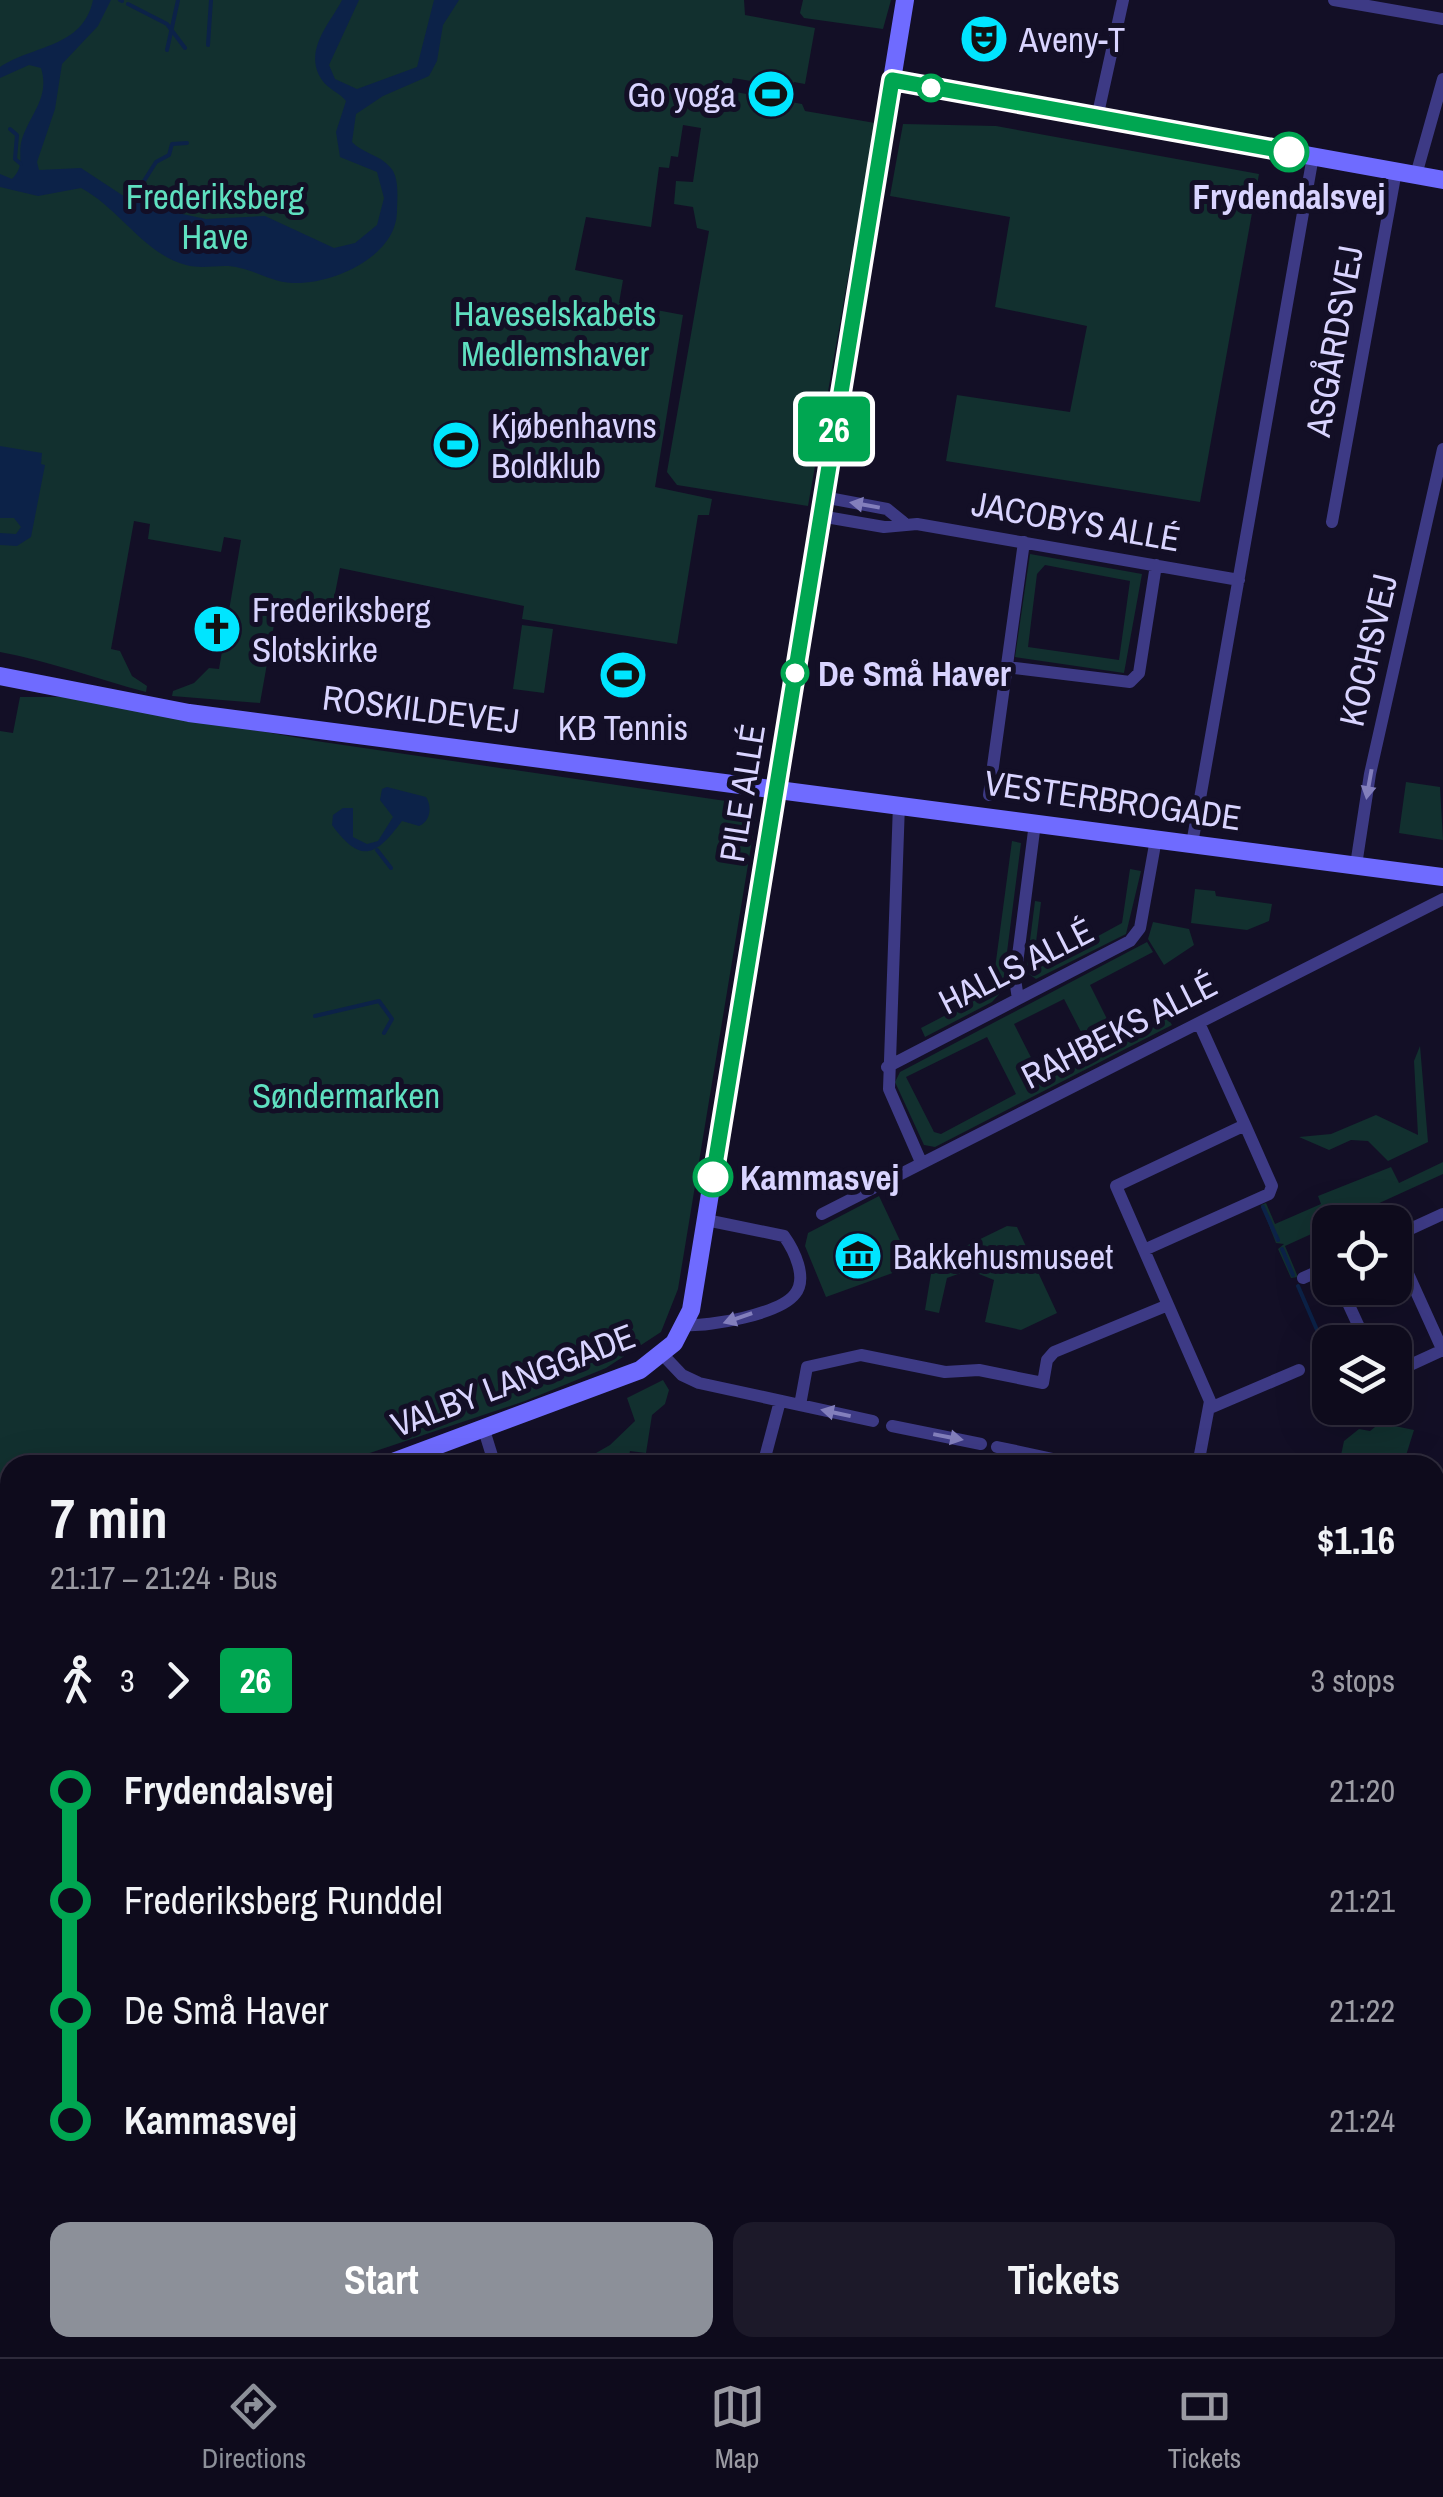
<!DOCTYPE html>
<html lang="en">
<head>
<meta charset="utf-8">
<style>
	body { margin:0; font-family:"Archivo Narrow",sans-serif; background:#1c1929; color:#f1f3f6; height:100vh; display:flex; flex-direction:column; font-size:38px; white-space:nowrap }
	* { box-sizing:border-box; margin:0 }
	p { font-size:32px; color:#9b9ba3 }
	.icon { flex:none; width:55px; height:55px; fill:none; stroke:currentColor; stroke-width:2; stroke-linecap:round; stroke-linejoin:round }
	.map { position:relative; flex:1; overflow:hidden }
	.side { position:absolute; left:0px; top:1455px; width:1445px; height:902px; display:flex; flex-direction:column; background:#0e0b1c; border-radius:30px 30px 0 0; box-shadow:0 10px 40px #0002,0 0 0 2px #2e2b3b }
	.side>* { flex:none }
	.badge { padding:0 20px; border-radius:8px; font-size:35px; line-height:65px }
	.tools { position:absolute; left:1312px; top:1205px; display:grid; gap:20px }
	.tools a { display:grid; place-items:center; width:100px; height:100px; border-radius:20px; background:#0e0b1c; box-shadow:0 10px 40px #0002,0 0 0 2px #2e2b3b; font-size:50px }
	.map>.badge { position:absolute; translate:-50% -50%; box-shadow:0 0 0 5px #fff }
	.legs { display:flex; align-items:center; gap:15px; height:110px; padding:0 50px; font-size:32px }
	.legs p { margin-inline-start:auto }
	.head { display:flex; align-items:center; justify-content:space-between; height:170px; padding:0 50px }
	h1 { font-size:55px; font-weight:700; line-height:75px }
	.cta { display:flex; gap:20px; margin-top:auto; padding:20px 50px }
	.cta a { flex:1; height:115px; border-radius:20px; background:#8c9099; color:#fff; font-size:40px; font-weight:700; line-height:115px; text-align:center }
	.cta a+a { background:#1c1929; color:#f1f3f6 }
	ul { padding:0 50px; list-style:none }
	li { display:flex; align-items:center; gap:35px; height:110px; font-size:38px }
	li i { display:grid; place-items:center; width:15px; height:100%; margin:0 12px; background:currentColor }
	li i::after { content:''; width:25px; height:25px; margin:-12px; border:8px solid; border-radius:50%; background:#0e0b1c }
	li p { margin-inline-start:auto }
	li:first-child i { background:linear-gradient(#0000 50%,currentColor 0) }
	li:last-child i { background:linear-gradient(currentColor 50%,#0000 0) }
	.tab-bar { display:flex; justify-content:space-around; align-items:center; height:140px; border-top:2px solid #2e2b3b; background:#0e0b1c; font-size:28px; color:#9b9ba3 }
	.tab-bar a { display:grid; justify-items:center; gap:5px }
	.tab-bar .on { color:#8c9099 }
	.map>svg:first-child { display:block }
	.green { fill:#12302f; fill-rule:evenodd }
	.water { fill:#0c2248 }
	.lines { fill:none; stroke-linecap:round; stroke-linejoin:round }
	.stream { stroke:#0c2248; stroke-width:4 }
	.street { stroke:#3d3a85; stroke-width:12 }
	.secondary { stroke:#6f6bff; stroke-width:18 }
	.tram { stroke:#00e5ff; stroke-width:2.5 }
	.rail-casing { stroke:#00e5ff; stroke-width:8 }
	.rail { stroke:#130f26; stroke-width:4; stroke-dasharray:11; stroke-linecap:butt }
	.oneway { fill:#837fbc }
	.line-1-casing { stroke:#fff; stroke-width:22 }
	.line-1 { stroke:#00a651; stroke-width:15 }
	.stop-1-dot { fill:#fff; stroke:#00a651; stroke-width:5 }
	.labels { text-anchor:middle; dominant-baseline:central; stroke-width:10; stroke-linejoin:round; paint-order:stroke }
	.poi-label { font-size:35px; fill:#d9d4ff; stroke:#130f26; text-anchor:start }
	.park-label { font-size:35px; fill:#5fe0c0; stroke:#130f26 }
	.stop-label { font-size:35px; font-weight:bold; fill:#d9d4ff; stroke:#130f26; text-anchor:start }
	.street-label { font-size:35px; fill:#d9d4ff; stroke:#130f26 }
</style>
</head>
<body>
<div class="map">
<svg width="1443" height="2357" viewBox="0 0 1443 2357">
	<rect width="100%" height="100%" fill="#130f26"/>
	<path class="green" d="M0,0h744l1,15 70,13 -10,56 -11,-2 -2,6 -59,-10 -3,13 72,13 3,7 70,12 -67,383 -131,-21 -10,-13 42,-241 -12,-3 -4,-21 -19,-3 2,-23 17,1 8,-54 -18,-3 -5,32 -7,-1 -2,12 -10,-1 -8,60 -65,-10 -11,53 48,10 -4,23 64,12 -28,172 57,12 -3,16h-11l-21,129 -155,-25 2,-13 -184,-38 -10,51h-55l-15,84 -88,-7 1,-5 21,-8 15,-15 10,1 22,-129 -17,-3 -3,15 -73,-13 2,-15 -16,-3 -23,128 9,2 12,25 15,10 -1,6c-49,-13 -97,-31 -146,-40z
		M803,0h88l-8,29 -79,-11 -4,-5z
		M903,124l93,2 263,48 -59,328 -254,-41 11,-66 113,17 17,-86 -92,-19 15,-90 -120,-21z
		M1030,554l112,20 -18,99 -109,-16zM1045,565l85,16 -11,79 -91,-13 9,-73z
		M522,625l31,4 -9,64 -31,-4z
		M20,697h47l249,44 437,64 3,11 -78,473 -17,43 -55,36 -81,33 -191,64h-324v97l-10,3v-834l13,2z
		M1406,782l34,5 3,53 -44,-7z
		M1012,841l9,2 -19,148 -10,11 -67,35 -4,-9 71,-37z
		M1130,869l11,2 -15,63 -90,45 -10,-7 9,-71 6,1 -5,40 20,17 66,-36z
		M1195,889l20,2 1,5 56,8 -3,17 -22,9 -56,-7z
		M1153,922l36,7 5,16 -30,20 -16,-26z
		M1147,942l6,10 -63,33 29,58 49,-25 4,7 -237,122 -11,-2 -29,-63 5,-10zM1064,999l29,56 -50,26 -29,-57zM987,1037l29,57 -75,40 -7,-2 -28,-55z
		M1420,1046l8,96 -40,19 -20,-20 -17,-1 -22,10 -30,-13 32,-3 45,-19 42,20 -4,-74z
		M1443,1162v12l-158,72 13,31 -7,1 -13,-29 6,-5 -8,-1 -15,-38 5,-2 9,21 46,-20 -3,-8 73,-29 8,16z
		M879,1196l33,70 -86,31 -21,-51 3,-13z
		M1007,1226l10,1 40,86 -36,17 -36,-8 9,-42 -25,-10 -22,8 -8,35 -14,-3 8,-48z
		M663,1380l6,10 -4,14 -13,11 -6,38 -16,-2 -3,14h-52l35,-20 25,-24 -8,-23z
		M1380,1423l34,7 -11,35h-64l5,-24 15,-12 11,2z
		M10,2130v145l-10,2v-146z
		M127,2348h627l4,9h-630z
		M1119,2348h105l1,9h-125z"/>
	<path class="water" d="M93,0h18l-13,26 -36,38 -7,45 -18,53 2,8 42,-2 41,27 32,13 52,11 59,-3 69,32 21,-5 22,-18 7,-27 -7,-26 -37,-15 -4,-25 10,-31c-6,-8 -18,-12 -24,-21 -20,-29 9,-58 20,-80h17l-30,65 6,14 22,10 60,-22 17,-67h25l-16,25 -6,36 -8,15 -46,20 -27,18 -4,28c10,11 28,13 38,25 10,10 7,32 7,45 -1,45 -65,73 -105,71 -19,-1 -34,-11 -52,-15 -17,-5 -36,2 -54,-3 -42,-11 -67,-57 -105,-77l-43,8 -38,-9v-13l12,5c14,-14 5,-24 10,-40 9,-26 28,-42 19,-71l-12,-3 -29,13v-11c33,-22 83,-19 93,-67z
		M0,446l42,7 -1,11 4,1 -14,72 -14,9 -17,-1v-12l16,1 5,-7 -7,-9h-14z
		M387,787l39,10c6,9 5,24 -7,29l-17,-5c-26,35 -41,44 -70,4l1,-10 10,-7h10v29l14,7 11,-3 15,-24 -13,-17 2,-11z"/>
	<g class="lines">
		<path class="stream" d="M120,0l2,1
			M128,4l39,20 18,24
			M208,45l3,-45
			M167,50l11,-50
			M10,129l7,6 -2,24 6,5
			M132,200l24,-38 13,-7 3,-11 15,-1
			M377,850l14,18
			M315,1016l64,-15 13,18 -8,14
			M1263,1207l15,33
			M1282,1249l11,26
			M1298,1286l32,74"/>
		<path class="street" d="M1334,0l109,19
			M1097,118l26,-118
			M1416,175l27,-96
			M823,497l64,12 16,13
			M820,516l64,11 33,-3 322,56
			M1332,522l64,-351
			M1007,667l123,15 9,-9 17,-108
			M989,795l35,-253
			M899,804l-10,285 32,73
			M1192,844l121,-688
			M1356,865l14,-91 73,-325
			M1018,999l-3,-20 20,-156
			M887,1067l243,-126 10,-13 16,-89
			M822,1214l621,-315
			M1395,1236l48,-22
			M1395,1245l48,106
			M1144,1250l125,-56 3,-8 -27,-61
			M1303,1278l27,-12
			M1341,1288l25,54
			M685,1325c24,2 95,-11 110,-31 13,-16 -1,-44 -11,-58l-78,-16
			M663,1355l19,20 17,8 174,38
			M1395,1372l48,-22
			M800,1405l7,-38 54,-12 84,17 34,-2 64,13 4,-23 7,-8 114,-47
			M1210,1408l89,-38
			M892,1426l89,18
			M484,1430l9,29
			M997,1447l84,18
			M763,1465l17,-64
			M1198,1465l12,-64 -94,-215 129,-61 -46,-102
			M1436,1539l7,-53
			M1435,1660h8
			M0,1713l10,61
			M1435,1751l5,1
			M1057,2357l21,-9"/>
		<path class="secondary" d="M892,80l551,100
			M0,676l189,37 1254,164
			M385,1465l255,-95 34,-27 17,-33 214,-1310
			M0,1582l10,-3
			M1435,2102l8,-22
			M1435,2201l8,1
			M0,2294l10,-1
			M0,2314l10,-2
			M92,2348l2,9
			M109,2348l2,9"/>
		<path class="tram" d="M0,2072h10
			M1435,2124l8,1
			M1435,2144l8,1"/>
		<g class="rail-casing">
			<path id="rail" d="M0,2094l10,1
				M1435,2162l8,1"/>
		</g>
		<use href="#rail" class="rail"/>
	</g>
	<defs><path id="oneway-solid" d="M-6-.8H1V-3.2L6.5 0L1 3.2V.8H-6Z" transform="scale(2.5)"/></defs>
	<g class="oneway">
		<use href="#oneway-solid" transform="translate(865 505) rotate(-170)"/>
		<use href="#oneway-solid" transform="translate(1369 784) rotate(100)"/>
		<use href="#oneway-solid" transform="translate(738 1318) rotate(161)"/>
		<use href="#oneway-solid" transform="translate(836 1413) rotate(-168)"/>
		<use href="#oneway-solid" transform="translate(948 1437) rotate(11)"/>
	</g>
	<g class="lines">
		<g class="line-1-casing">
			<path id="line-1" d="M713,1177l179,-1097 397,72"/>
		</g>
		<use href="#line-1" class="line-1"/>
	</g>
	<defs>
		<g id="theatre-disc" transform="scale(2.5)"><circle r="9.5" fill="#00e5ff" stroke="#130f26"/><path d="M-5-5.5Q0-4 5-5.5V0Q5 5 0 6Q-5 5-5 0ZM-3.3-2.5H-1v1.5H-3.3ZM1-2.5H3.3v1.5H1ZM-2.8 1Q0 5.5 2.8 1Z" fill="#111"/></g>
		<g id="stadium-disc" transform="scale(2.5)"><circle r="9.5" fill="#00e5ff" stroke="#130f26"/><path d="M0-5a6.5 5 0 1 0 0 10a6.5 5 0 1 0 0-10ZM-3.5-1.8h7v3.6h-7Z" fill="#111"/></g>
		<g id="church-disc" transform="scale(2.5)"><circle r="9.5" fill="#00e5ff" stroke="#130f26"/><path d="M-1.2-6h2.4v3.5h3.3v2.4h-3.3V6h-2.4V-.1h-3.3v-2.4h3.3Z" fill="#111"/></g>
		<g id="museum-disc" transform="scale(2.5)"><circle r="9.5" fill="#00e5ff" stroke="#130f26"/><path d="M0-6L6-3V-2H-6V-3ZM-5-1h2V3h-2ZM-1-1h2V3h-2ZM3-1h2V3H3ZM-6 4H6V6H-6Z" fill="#111"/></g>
	</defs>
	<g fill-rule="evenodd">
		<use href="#theatre-disc" x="984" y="39"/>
		<use href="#stadium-disc" x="771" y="94"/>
		<use href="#stadium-disc" x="456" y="445"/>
		<use href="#church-disc" x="217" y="629"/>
		<use href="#stadium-disc" x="623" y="675"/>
		<use href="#museum-disc" x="858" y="1256"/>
	</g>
	<g class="stop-1-dot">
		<circle cx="931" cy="88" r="12"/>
		<circle cx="1289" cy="152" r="18"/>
		<circle cx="795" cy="673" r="12"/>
		<circle cx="713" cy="1177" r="18"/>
	</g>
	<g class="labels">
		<g class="poi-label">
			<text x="1019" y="39">Aveny-T</text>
			<text x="736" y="94" text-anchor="end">Go yoga</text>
			<text x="491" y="425">Kjøbenhavns<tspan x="491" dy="40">Boldklub</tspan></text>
			<text x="252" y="609">Frederiksberg<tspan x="252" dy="40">Slotskirke</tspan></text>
			<text x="623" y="727" text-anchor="middle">KB Tennis</text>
			<text x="893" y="1256">Bakkehusmuseet</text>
		</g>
		<g class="park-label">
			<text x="215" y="196">Frederiksberg<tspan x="215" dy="40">Have</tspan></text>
			<text x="555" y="313">Haveselskabets<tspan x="555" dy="40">Medlemshaver</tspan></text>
			<text x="346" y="1095">Søndermarken</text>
		</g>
		<g class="stop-label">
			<text x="1289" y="196" text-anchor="middle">Frydendalsvej</text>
			<text x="818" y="673">De Små Haver</text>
			<text x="740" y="1177">Kammasvej</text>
		</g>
		<g class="street-label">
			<text transform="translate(1334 341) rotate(-80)">ASGÅRDSVEJ</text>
			<text transform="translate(1076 521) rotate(10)">JACOBYS ALLÉ</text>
			<text transform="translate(1368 650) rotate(-77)">KOCHSVEJ</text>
			<text transform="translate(421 709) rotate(7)">ROSKILDEVEJ</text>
			<text transform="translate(742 793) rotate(-81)">PILE ALLÉ</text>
			<text transform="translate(1113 800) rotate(8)">VESTERBROGADE</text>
			<text transform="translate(1016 966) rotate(-27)">HALLS ALLÉ</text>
			<text transform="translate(1119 1030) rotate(-27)">RAHBEKS ALLÉ</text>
			<text transform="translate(513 1380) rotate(-21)">VALBY LANGGADE</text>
		</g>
	</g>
</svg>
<div class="tools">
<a><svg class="icon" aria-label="locate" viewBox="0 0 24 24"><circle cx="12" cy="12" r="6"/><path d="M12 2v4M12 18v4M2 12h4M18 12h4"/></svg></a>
<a><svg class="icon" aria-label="layers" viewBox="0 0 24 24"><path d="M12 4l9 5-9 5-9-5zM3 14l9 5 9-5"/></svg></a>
</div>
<b class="badge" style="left:834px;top:429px;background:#00a651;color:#fff">26</b>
<section class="side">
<div class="head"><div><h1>7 min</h1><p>21:17 – 21:24 · Bus</p></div><b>$1.16</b></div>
<div class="legs"><svg class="icon" aria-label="walk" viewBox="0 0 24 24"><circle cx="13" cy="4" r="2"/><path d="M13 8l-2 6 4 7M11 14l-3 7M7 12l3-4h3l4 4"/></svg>3<svg class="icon" aria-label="forward" viewBox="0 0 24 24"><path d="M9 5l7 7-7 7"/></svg><b class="badge" style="background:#00a651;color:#fff">26</b><p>3 stops</p></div>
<ul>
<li><i style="color:#00a651"></i><b>Frydendalsvej</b><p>21:20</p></li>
<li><i style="color:#00a651"></i><span>Frederiksberg Runddel</span><p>21:21</p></li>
<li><i style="color:#00a651"></i><span>De Små Haver</span><p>21:22</p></li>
<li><i style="color:#00a651"></i><b>Kammasvej</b><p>21:24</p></li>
</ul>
<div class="cta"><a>Start</a><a>Tickets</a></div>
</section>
</div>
<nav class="tab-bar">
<a class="on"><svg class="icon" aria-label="directions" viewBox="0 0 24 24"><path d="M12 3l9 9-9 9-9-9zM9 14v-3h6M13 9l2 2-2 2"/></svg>Directions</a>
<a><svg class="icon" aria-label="map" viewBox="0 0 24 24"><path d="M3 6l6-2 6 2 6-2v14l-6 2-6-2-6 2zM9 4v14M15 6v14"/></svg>Map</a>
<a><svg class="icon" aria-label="tickets" viewBox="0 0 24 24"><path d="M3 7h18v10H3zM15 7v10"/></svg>Tickets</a>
</nav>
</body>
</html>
